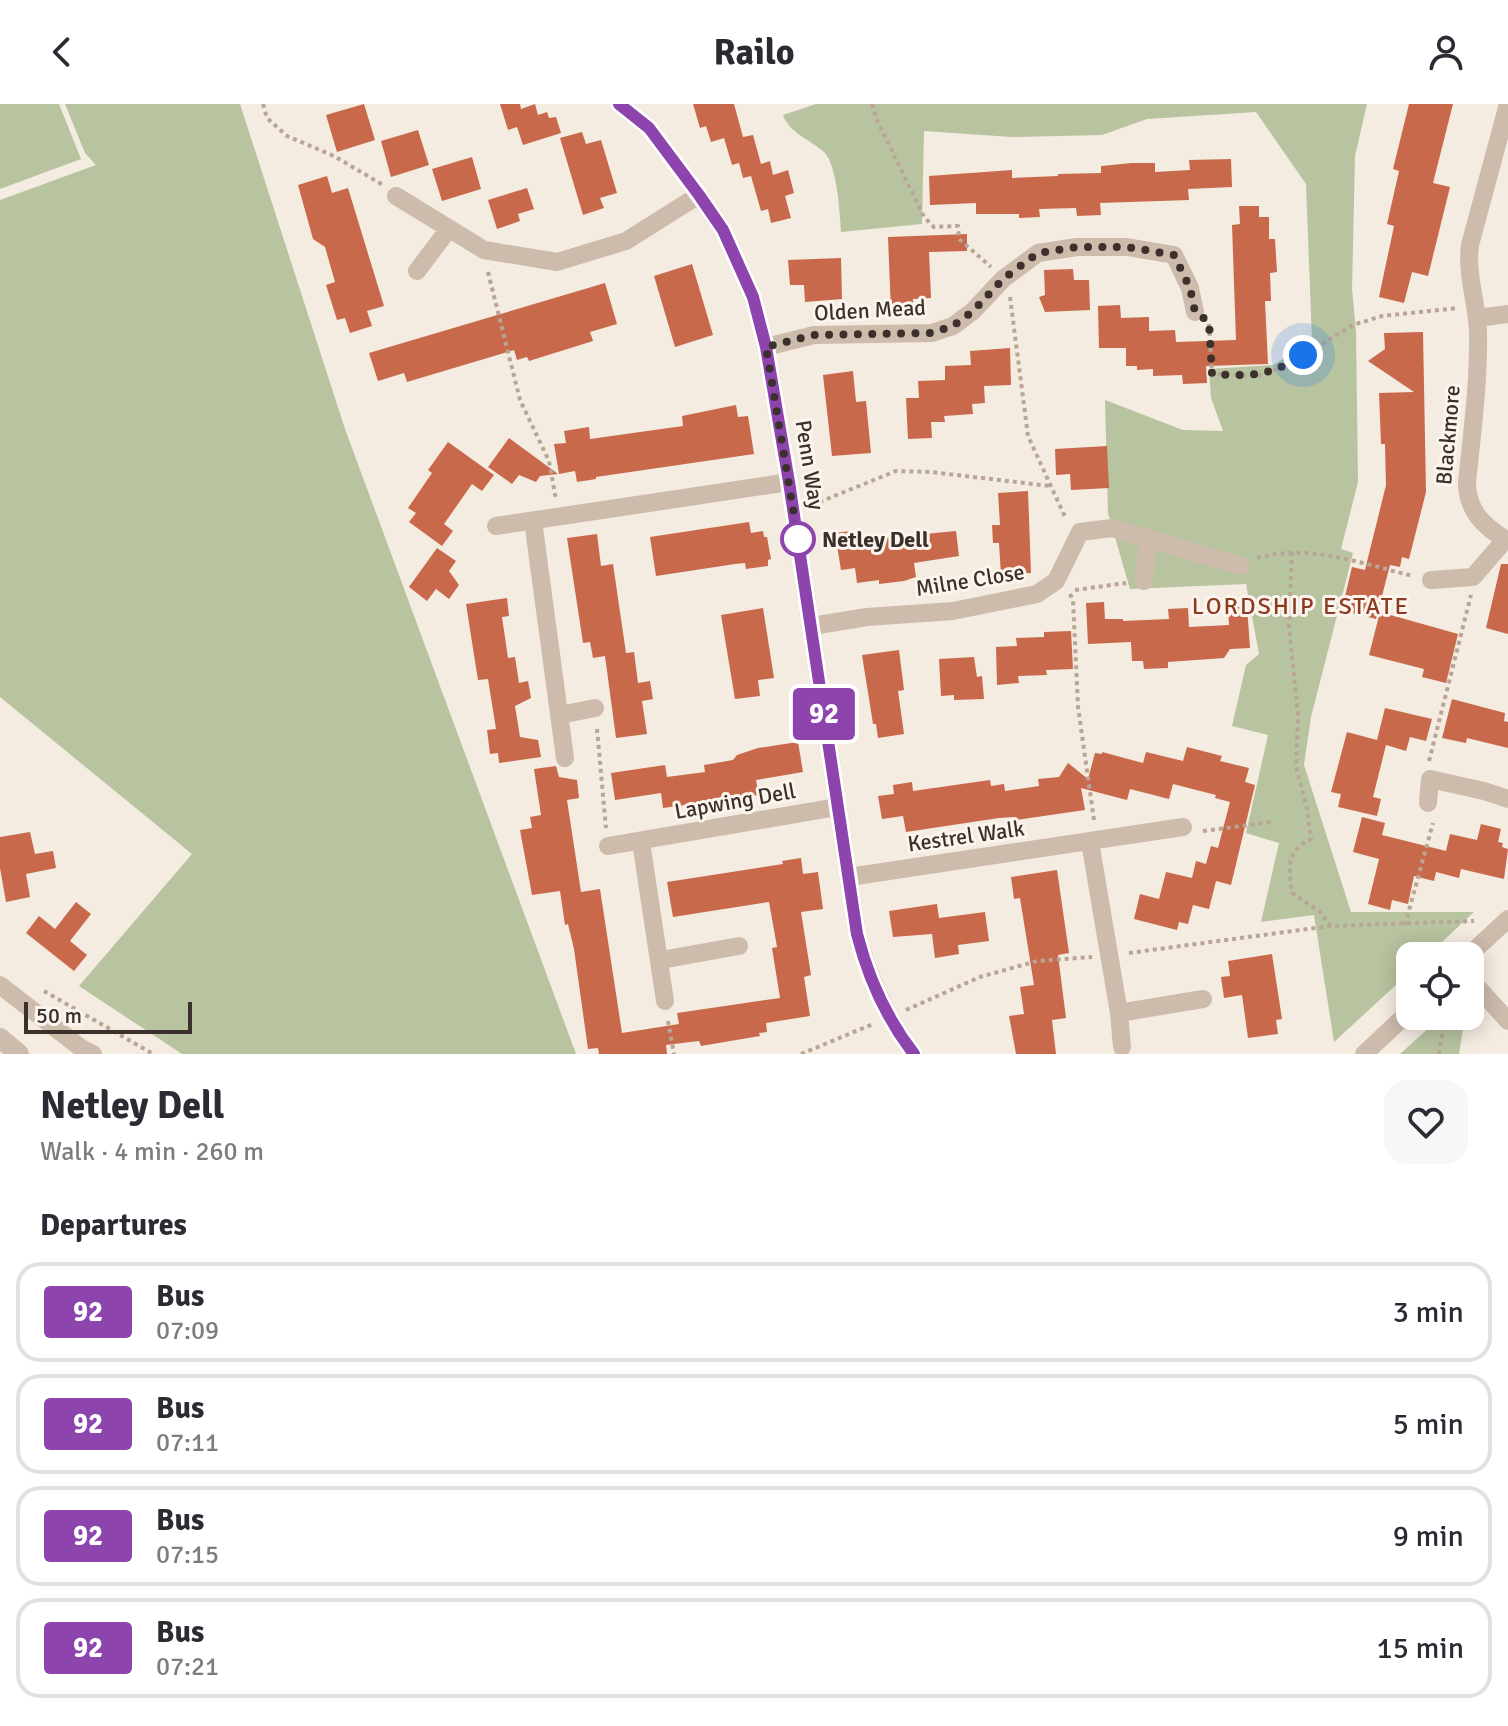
<!DOCTYPE html>
<html lang="en">
<head>
<meta charset="utf-8">
<style>
	body { margin:0; font-family:Signika,sans-serif; background:#f7f7f7; color:#2b2b33; height:100vh; display:flex; flex-direction:column; font-size:30px; white-space:nowrap }
	* { box-sizing:border-box; margin:0 }
	p { font-size:26px; color:#7c7c81 }
	.icon { flex:none; width:44px; height:44px; fill:none; stroke:currentColor; stroke-width:2; stroke-linecap:round; stroke-linejoin:round }
	.map { position:relative; height:950px; overflow:hidden }
	.sheet { display:flex; flex-direction:column; background:#fff; flex:1 }
	.sheet>* { flex:none }
	.badge { padding:0 16px; border-radius:6px; font-size:28px; line-height:52px }
	.fabs { position:absolute; left:1396px; top:838px; display:grid; gap:16px }
	.fabs a { display:grid; place-items:center; width:88px; height:88px; border-radius:16px; background:#fff; box-shadow:0 4px 20px #0003; font-size:40px }
	.scale { position:absolute; left:24px; bottom:20px; width:168px; box-sizing:border-box; padding-left:8px; border:4px solid #3b302b; border-top:0; font-size:22px; line-height:28px; white-space:nowrap; color:#3b302b; -webkit-text-stroke:6px #fbf5ee; paint-order:stroke }
	.you { position:absolute; width:40px; height:40px; margin:-20px; border:6px solid #fff; border-radius:50%; background:#1a73e8; box-shadow:0 0 0 12px #1a73e833 }
	.map>.badge { position:absolute; translate:-50% -50%; box-shadow:0 0 0 4px #fff }
	h2 { padding:0 40px; font-size:30px; line-height:72px }
	.round { display:grid; place-items:center; flex:none; width:84px; height:84px; border-radius:24px; background:#f7f7f7 }
	.headline { display:flex; align-items:center; justify-content:space-between; height:136px; padding:0 40px }
	h1 { font-size:38px; font-weight:800; line-height:60px }
	ul { padding:0; list-style:none }
	li { display:flex; align-items:center; gap:24px; height:100px; margin:0 16px 12px; padding:0 24px; border:4px solid #e1e1e2; border-radius:24px }
	li div { flex:1 }
	li b { display:block; font-size:30px }
	li em { font-style:normal }
	li .badge { min-width:88px; font-weight:700; text-align:center }
	header { display:flex; justify-content:space-between; align-items:center; height:104px; padding:0 40px; background:#fff; font-size:36px; font-weight:800 }
	.map>svg:first-child { display:block }
	.green { fill:#b8c4a0 }
	.building { fill:#c8694b }
	.lines { fill:none; stroke-linecap:round; stroke-linejoin:round }
	.path { stroke:#b9a596; stroke-width:4; stroke-dasharray:4 4; stroke-linecap:butt }
	.minor { stroke:#cdbbac; stroke-width:18 }
	.tertiary { stroke:#cdbbac; stroke-width:20 }
	.line-casing { stroke:#fff; stroke-width:18 }
	.line { stroke:#8e44ad; stroke-width:12 }
	.walk { stroke:#3b302b; stroke-width:8; stroke-dasharray:0 14.4 }
	.stop-dot { fill:#fff; stroke:#8e44ad; stroke-width:4 }
	.labels { text-anchor:middle; dominant-baseline:central; stroke-width:6; stroke-linejoin:round; paint-order:stroke }
	.street-label { font-size:22px; fill:#3b302b; stroke:#fbf5ee }
	.stop-label { font-size:22px; font-weight:bold; fill:#3b302b; stroke:#fbf5ee; text-anchor:start }
	.neighbourhood-label { font-size:24px; letter-spacing:2px; fill:#8c3b22; stroke:#fbf5ee }
</style>
</head>
<body>
<header><svg class="icon" aria-label="back" viewBox="0 0 24 24"><path d="M15 5l-7 7 7 7"/></svg>Railo<svg class="icon" aria-label="person" viewBox="0 0 24 24"><circle cx="12" cy="8" r="4"/><path d="M4 21q1-7 8-7t8 7"/></svg></header>
<div class="map">
<svg width="1508" height="950" viewBox="0 0 1508 950">
	<rect width="100%" height="100%" fill="#f4ebe1"/>
	<path class="green" d="M0,0h59l22,55 -81,30z
		M65,0h175l105,325 231,625h-394l-103,-68 113,-132 -192,-157v-497l96,-35 -11,-12z
		M816,0h551l-12,52 -3,132 4,44 2,150 -17,67 12,4 -42,164 -7,48 47,147h123l-47,44h-17v16l-76,70 -20,-127 -53,7 18,-79 -33,-10 22,-98 -36,-9 14,-61 13,-11 -13,-70 -116,5 -22,-76 -3,-113 78,30 40,1 -12,-33 -2,-29 64,-4 39,-24 -6,-157 -50,-72 -109,7 -45,16 -90,2 -88,-6 -2,93 -81,8c-1,-18 -4,-68 -17,-80 -13,-12 -35,-19 -41,-37z
		M1442,912h23l-6,38h-59z"/>
	<path class="building" d="M364,0l11,36 -38,12 -11,-37z
		M500,0h20l1,5 14,-5 3,11 9,-3 2,6 7,-1 5,16 -38,12 -6,-18 -9,3z
		M693,0h41l9,33 10,-2 8,29 9,-3 3,14 15,-5 6,23 -9,3 6,22 -20,5 -3,-14 -7,2 -10,-35 -8,2 -4,-15 -7,2 -8,-27 -13,4 -5,-16 -6,2z
		M1409,0h44l-20,79 17,4 -22,89 -16,-4 -8,31 -25,-6 15,-71 -7,-2 12,-53 -6,-2z
		M418,26l11,35 -38,12 -10,-36z
		M582,28l4,12 15,-4 16,53 -17,5 4,10 -21,7 -23,-77z
		M472,53l9,32 -39,12 -10,-32z
		M1231,55l1,28 -44,2 1,11 -89,3 1,12 -24,1 -1,-8 -37,1 1,8 -21,1v-4h-43v-11l-46,2 -1,-29 83,-6v8l46,-2v-2l43,-1v-7l31,-3h23v9l35,-2 -1,-10z
		M327,72l5,17 16,-5 36,118 -17,5 5,15 -22,7 -5,-15 -8,2 -11,-35 9,-3 -10,-35 -12,-8 -15,-54z
		M527,84l7,21 -16,5 2,7 -23,8 -9,-29z
		M1239,102h20v11h10v22h6l2,33 -7,1 1,28h-6l3,63 -62,2 1,17 -24,1 -1,-9 -29,1v-7l-16,1v-4h-11v-18h-27l-1,-42 22,-1 1,13 28,-1v14l26,-1 1,12 60,-2 -4,-115 8,-1z
		M967,130v17l-38,1 2,46 -18,1v12h-22l-3,-74z
		M841,154l1,41 -37,3 -1,-17h-14l-2,-25z
		M692,160l21,71 -38,12 -21,-71z
		M1073,165l1,11h15l1,30 -45,2 -6,-15 6,-2 -1,-25z
		M605,179l12,41 -27,8 3,9 -64,20 -2,-4 -10,3 -3,-10 -107,32 -3,-9 -26,8 -9,-28z
		M1423,228l3,160 -17,67 -7,-2 -2,10 -10,-2 -14,54 -24,-6 1,-6 -10,-2 9,-38 13,3 21,-85 -1,-41h-4l-2,-51 35,-1 -46,-31 17,-12 -1,-16z
		M1010,244l1,37 -27,1 1,17 -13,1 1,10 -29,2 1,6h-14l1,16 -24,1 -2,-41h13l-1,-17 27,-1v-14l26,-1 -1,-14z
		M853,267l3,31 10,-1 5,52 -39,3 -9,-81z
		M736,301l2,12 10,-1 6,38 -158,23v2l-19,3 -2,-11 -16,3 -5,-30 12,-1 -2,-12 25,-4 1,12 93,-13 -1,-10z
		M509,334l49,36 -18,2 -4,6 -17,-7 -7,9 -24,-17z
		M448,338l46,33 -12,16 -10,-7 -28,40 9,7 -11,15 -33,-24 7,-9 -8,-5 24,-35 -4,-3z
		M1107,342l2,42 -38,2 -1,-16 -14,1 -1,-26z
		M1028,387l3,82 -30,2 -2,-32h-6l-1,-18h8l-2,-32z
		M749,418l2,11 12,-2 1,6h3l4,22 -3,1v6l-22,3 -1,-6 -10,1 -79,12 -6,-39z
		M859,426l2,10 95,-9 3,25 -45,7 2,14 -12,4 -25,3v-4l-22,3 -2,-15 -14,2 -6,-37z
		M597,430l4,32 12,-2 13,89 8,-1 4,31 12,-2 3,18 -11,2 5,33 -31,4 -11,-82 -12,2 -3,-16 -7,1 -16,-105z
		M437,444l19,13 -7,10 10,14 -10,14 -13,-10 -9,12 -18,-14z
		M1501,460h7v70l-22,-6z
		M507,494l2,18 -7,1 6,41 7,-1 4,26 9,-2 3,17 -16,8 5,31 18,3 3,17 -42,6 -1,-10 -8,1 -3,-24 9,-1 -8,-50 -10,1 -12,-76z
		M1104,498l1,17h18v2l46,-2 -1,-10 20,-1 1,19 40,-2 -1,-17 19,-2 3,42 -20,1 -6,9 -56,4v6l-24,1 -1,-8h-11l-1,-19 -43,2 -2,-41z
		M763,504l11,70 -16,2 2,16 -25,3 -14,-84z
		M1380,508l78,22 -12,49 -24,-6 2,-8 -55,-14z
		M1071,527l2,38 -27,1 1,5 -29,1 1,7 -22,2 -1,-38 21,-1 -1,-8 28,-1v-5z
		M899,546l5,40 -6,1 6,43 -26,4 -2,-14h-3l-11,-69z
		M974,553l3,20 5,-1 2,23 -30,1v-5l-13,1 -2,-37z
		M1452,595l53,14 -1,8 4,1v26l-41,-10 -1,5 -24,-5z
		M1385,604l47,11 -6,22 -16,-4 -4,14 -20,-6 -13,52 8,2 -4,17 -39,-9 3,-13 -10,-2 16,-60 30,8z
		M798,638l5,30 -47,8 3,15 -96,13 -2,-15 -46,7 -4,-27 54,-8 2,12 38,-5 -1,-7 29,-5 4,-5 21,-7z
		M1187,643l35,9 -2,5 29,7 -4,14 10,3 -24,100 -15,-4 -7,28 -16,-4 -5,19 -9,-2 -2,8 -43,-11 6,-25 19,5 7,-27 26,6 4,-17 10,3 5,-18 7,2 12,-46 -15,-4 1,-3 -43,-11 -4,15 -39,-10 -3,11 -46,-12 4,22 -69,10 -1,-3 -16,1 -93,14 -3,-16 -21,3 -4,-23 16,-2 -1,-9 19,-3 1,9 77,-11 1,6 13,-2 1,7 34,-5 -1,-7 21,-2 9,-14 20,16 7,-26 7,1v-2l41,11 3,-11 37,9z
		M556,662l3,11 18,3 2,18 -12,2 14,92 19,-3 22,144 57,-9 -2,-11 103,-15 -8,-50 5,-1 -8,-45 -96,15 -6,-35 116,-18 -1,-3 19,-3 2,16 15,-2 5,37 -22,3 10,63 -7,2 6,39 -44,7 1,9 -8,1 1,3 -59,10 -2,-5 -33,4 1,9h-68l-1,-6 -10,1 -14,-100 -6,-25 -3,1 -5,-34 -28,4 -12,-65 12,-2 -2,-11 11,-2 -7,-46z
		M1362,713l23,6 -3,12 64,16 4,-17 27,6 4,-16 20,5 -3,13 5,1 -1,4 6,2 -4,30 -43,-10 -2,9 -23,-6 -2,9 -20,-5 -6,28 -16,-4 -2,10 -22,-6 11,-45 -26,-7z
		M30,728l5,22 18,-3 3,17 -30,6 4,23 -24,5 -6,-34v-31z
		M1057,766l12,83 -11,2 8,63 -14,2 4,34h-40l-7,-38 15,-2 -4,-27 14,-2 -14,-87 -6,1 -3,-22z
		M76,798l15,12 -21,27 17,14 -13,16 -48,-38 13,-17 16,13z
		M937,800l2,14 46,-6 4,29 -31,4 1,9 -24,4 -3,-24 -39,3 -4,-26z
		M1272,850l10,65 -6,1 2,14 -30,4 -6,-43 -18,3 -3,-21 9,-1 -2,-15z"/>
	<g class="lines">
		<path class="path" d="M263,0l4,14 20,18 47,20 49,29
			M872,0l4,14 48,99 10,10 24,-1 1,13 32,28
			M488,168l32,128 29,61 7,39
			M1010,193l18,139 38,83
			M1209,220l3,50 46,2 28,-10 67,-41 29,-9 76,-8
			M812,401l84,-34 35,1 119,14
			M1292,448l-3,74 9,89 -2,51 11,43 4,30c-26,13 -22,29 -19,54l27,18 11,15
			M1257,454c51,-15 106,6 156,18
			M1075,486l51,-7
			M1070,490l3,6 5,107 16,113
			M597,625l9,99
			M1429,657l42,-166
			M1203,727l69,-9
			M1405,821l28,-102
			M1129,849l201,-27 144,-5
			M44,887l109,63
			M906,906l74,-33 57,-16 55,-4
			M668,917l6,33
			M801,950l72,-30
			M1439,950l6,-38"/>
		<path class="minor" d="M619,0l30,24 50,67 24,35 30,67 13,50 23,135 68,452c12,43 29,84 57,120
			M1508,0l-38,141c-4,30 7,57 8,87 1,50 -6,101 -11,150 0,29 17,45 41,59
			M396,92l88,54 73,12 69,-21 73,-46
			M417,167l31,-41
			M1478,214l30,-4
			M766,243l48,-12 118,-2 21,-7 20,-15 30,-32 35,-26 39,-6h50l47,8 16,33 5,24
			M533,417l32,237
			M496,422l293,-44
			M1431,476l42,-3 32,-37
			M1144,477l4,-42
			M812,522l55,-9 86,-6 84,-17 19,-13 24,-49 32,-4 129,38
			M560,611l35,-7
			M1428,699l2,-24 54,12 24,8
			M641,738l24,159
			M1090,738l29,171 3,34
			M608,742l229,-39
			M849,773l334,-50
			M1468,852l40,-37
			M661,856l78,-14
			M1470,875l38,42
			M0,881l81,63 12,6
			M1119,909l84,-14
			M1364,950l46,-43"/>
		<path class="tertiary" d="M0,934l19,16"/>
	</g>
	<g class="lines">
		<g class="line-casing">
			<path id="line" d="M619,0l30,24 50,67 24,35 30,67 13,50 23,135 68,452c11,43 29,84 57,120"/>
		</g>
		<use href="#line" class="line"/>
		<path class="walk" d="M798,435l-32,-192 48,-12 118,-2 21,-7 20,-15 30,-32 35,-26 39,-6h50l47,8 16,33 5,24 14,10 3,52c40,2 56,3 91,-19"/>
	</g>
	<circle class="stop-dot" cx="798" cy="435" r="16"/>
	<g class="labels">
		<g class="street-label">
			<text transform="translate(870 206) rotate(-3)">Olden Mead</text>
			<text transform="translate(1448 331) rotate(-85)">Blackmore</text>
			<text transform="translate(810 361) rotate(81)">Penn Way</text>
			<text transform="translate(970 476) rotate(-9)">Milne Close</text>
			<text transform="translate(735 697) rotate(-10)">Lapwing Dell</text>
			<text transform="translate(966 732) rotate(-8)">Kestrel Walk</text>
		</g>
		<g class="stop-label">
			<text x="822" y="435">Netley Dell</text>
		</g>
		<g class="neighbourhood-label">
			<text x="1301" y="502">LORDSHIP ESTATE</text>
		</g>
	</g>
</svg>
<div class="fabs">
<a><svg class="icon" aria-label="locate" viewBox="0 0 24 24"><circle cx="12" cy="12" r="6"/><path d="M12 2v4M12 18v4M2 12h4M18 12h4"/></svg></a>
</div>
<div class="scale">50 m</div>
<div class="you" style="left:1303px;top:251px"></div>
<b class="badge" style="left:824px;top:610px;background:#8e44ad;color:#fff">92</b>
</div>
<section class="sheet">
<div class="headline"><div><h1>Netley Dell</h1><p>Walk · 4 min · 260 m</p></div><a class="round"><svg class="icon" aria-label="heart" viewBox="0 0 24 24"><path d="M12 20l-8-8c-3-5 5-10 8-4 3-6 11-1 8 4z"/></svg></a></div>
<h2>Departures</h2>
<ul>
<li><span class="badge" style="background:#8e44ad;color:#fff">92</span><div><b>Bus</b><p>07:09</p></div><em>3 min</em></li>
<li><span class="badge" style="background:#8e44ad;color:#fff">92</span><div><b>Bus</b><p>07:11</p></div><em>5 min</em></li>
<li><span class="badge" style="background:#8e44ad;color:#fff">92</span><div><b>Bus</b><p>07:15</p></div><em>9 min</em></li>
<li><span class="badge" style="background:#8e44ad;color:#fff">92</span><div><b>Bus</b><p>07:21</p></div><em>15 min</em></li>
</ul>
</section>
</body>
</html>
